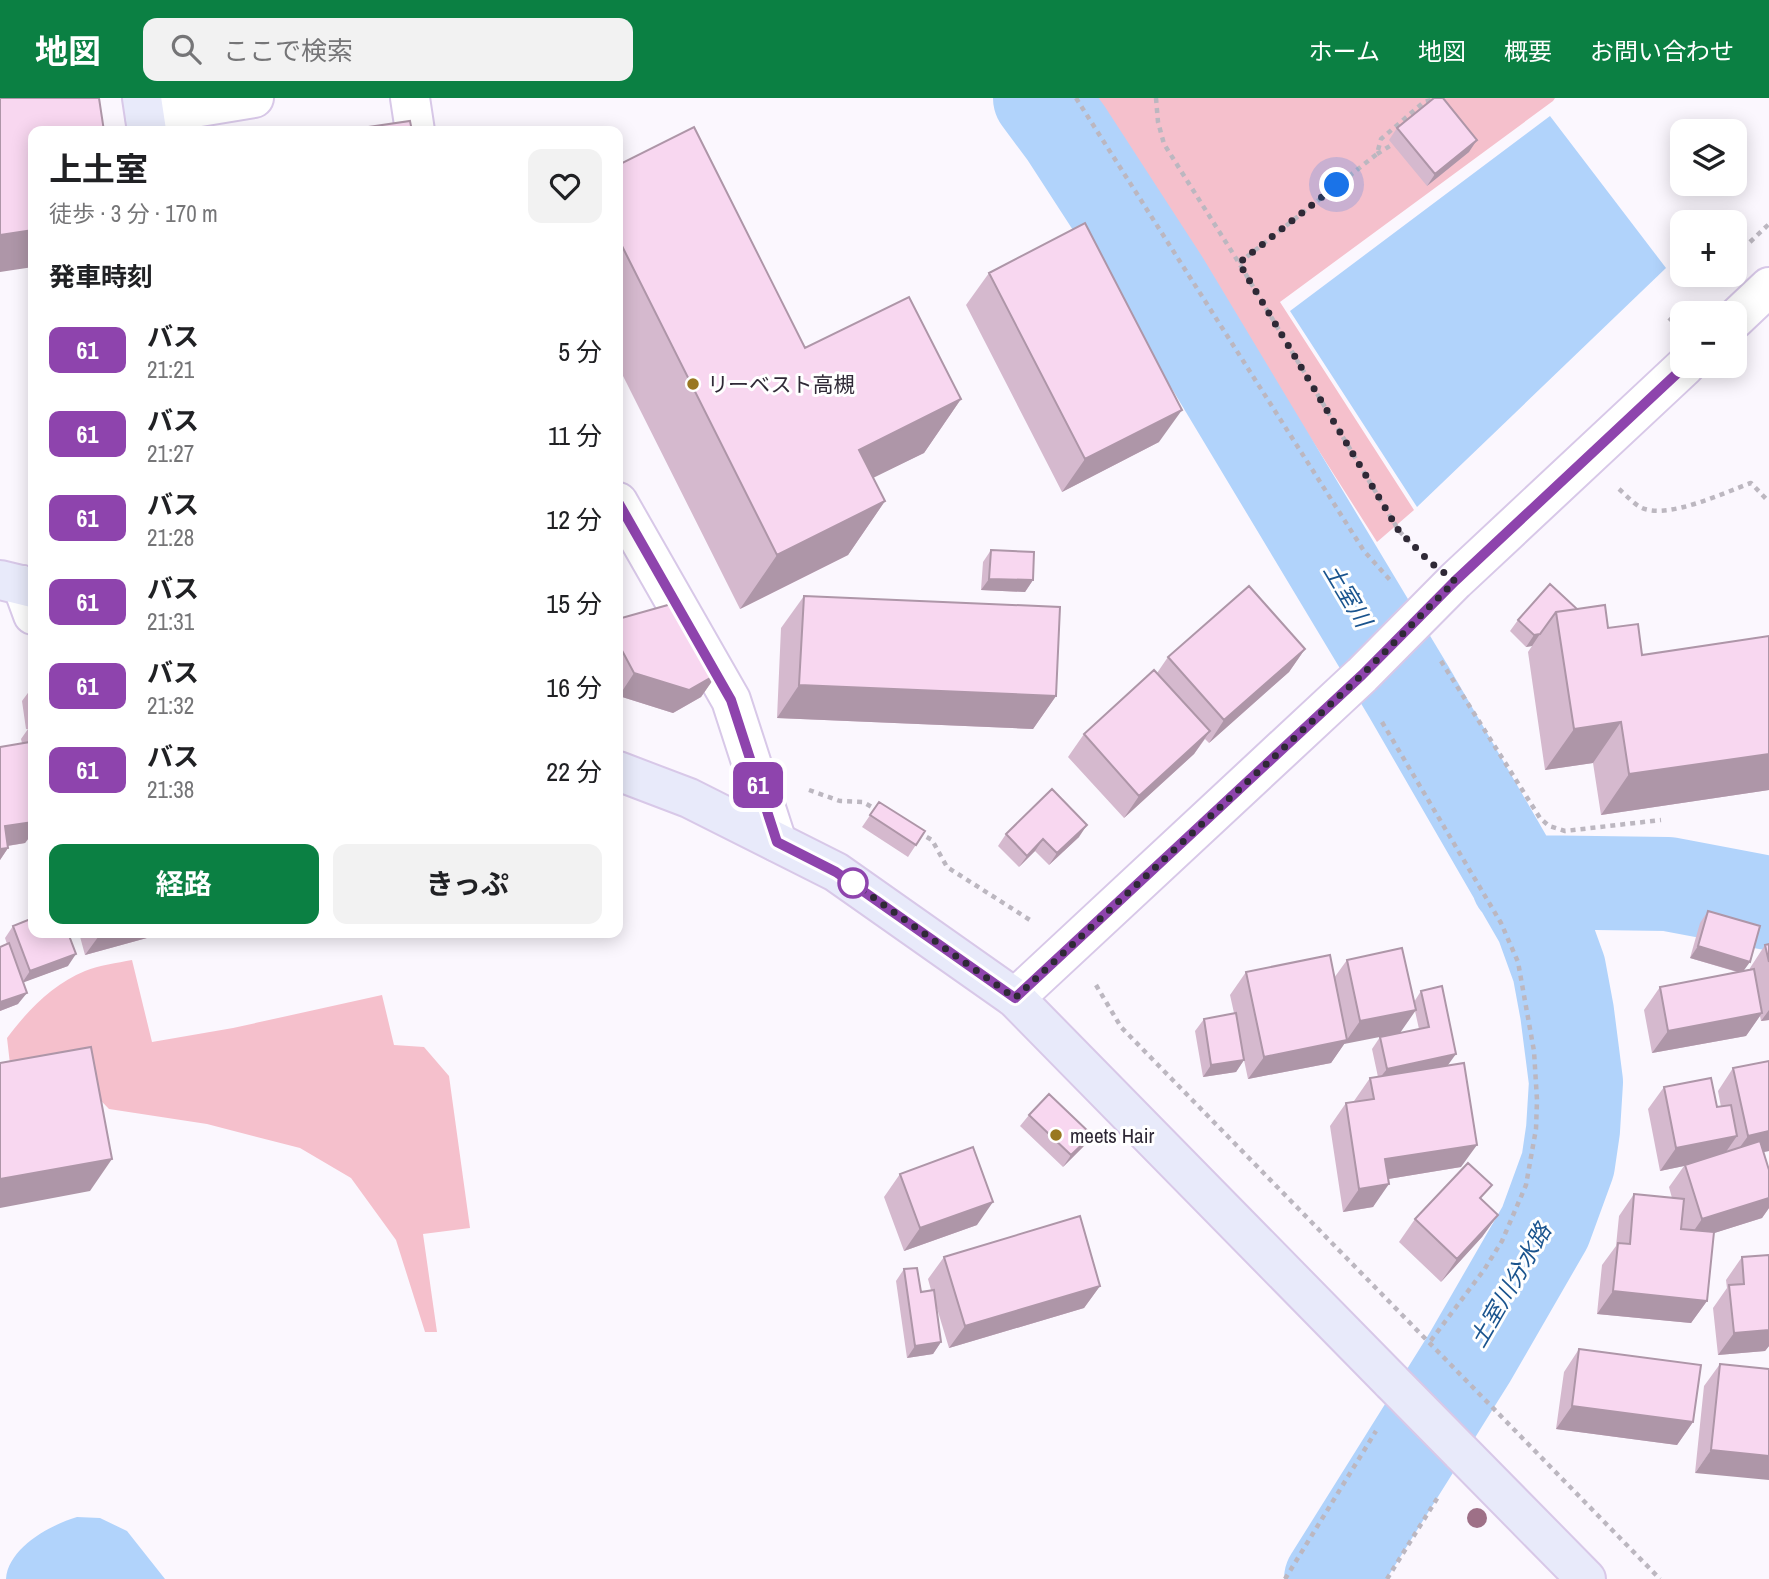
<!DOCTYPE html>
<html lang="ja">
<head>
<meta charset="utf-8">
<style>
	body { margin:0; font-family:"Archivo Narrow","Noto Sans JP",sans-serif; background:#f2f2f2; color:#202124; height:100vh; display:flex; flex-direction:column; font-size:26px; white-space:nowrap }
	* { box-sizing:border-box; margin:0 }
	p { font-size:23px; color:#757577 }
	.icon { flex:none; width:38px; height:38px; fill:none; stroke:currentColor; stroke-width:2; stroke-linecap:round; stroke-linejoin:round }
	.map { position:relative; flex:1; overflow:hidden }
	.drawer { position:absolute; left:28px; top:28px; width:595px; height:812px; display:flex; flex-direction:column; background:#fff; border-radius:14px; box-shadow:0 4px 18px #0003 }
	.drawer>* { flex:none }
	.badge { padding:0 14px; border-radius:10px; font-size:24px; line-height:46px }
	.tools { position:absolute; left:1670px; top:21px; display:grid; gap:14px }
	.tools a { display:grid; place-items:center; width:77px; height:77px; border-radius:14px; background:#fff; box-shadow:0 4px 18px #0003; font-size:35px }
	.you { position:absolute; width:35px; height:35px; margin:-18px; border:5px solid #fff; border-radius:50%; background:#1a73e8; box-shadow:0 0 0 10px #1a73e833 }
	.map>.badge { position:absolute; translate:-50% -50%; box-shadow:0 0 0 4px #fff }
	h2 { padding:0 21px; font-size:26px; line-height:63px }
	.round { display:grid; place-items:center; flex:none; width:74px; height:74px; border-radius:14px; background:#f2f2f2 }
	.head { display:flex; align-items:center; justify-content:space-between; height:119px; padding:0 21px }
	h1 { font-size:33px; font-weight:700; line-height:52px }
	.primary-button { display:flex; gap:14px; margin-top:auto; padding:14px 21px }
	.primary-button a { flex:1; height:80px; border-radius:14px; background:#0b8043; color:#fff; font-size:28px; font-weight:700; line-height:80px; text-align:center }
	.primary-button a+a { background:#f2f2f2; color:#202124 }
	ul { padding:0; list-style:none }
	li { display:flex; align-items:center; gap:21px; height:84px; padding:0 21px }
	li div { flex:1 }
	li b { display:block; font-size:26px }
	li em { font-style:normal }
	li .badge { min-width:77px; font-weight:700; text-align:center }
	header { display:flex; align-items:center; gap:42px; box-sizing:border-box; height:98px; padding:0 35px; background:#0b8043; color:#fff }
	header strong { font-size:33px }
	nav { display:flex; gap:38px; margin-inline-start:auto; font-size:24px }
	.search { width:490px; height:63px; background:#f2f2f2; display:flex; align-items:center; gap:18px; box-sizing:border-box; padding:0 24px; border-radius:14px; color:#757577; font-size:26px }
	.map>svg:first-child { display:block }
	.green { fill:#f5c0cc }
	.water { fill:#b1d3fb }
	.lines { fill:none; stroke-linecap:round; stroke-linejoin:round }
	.river { stroke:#b1d3fb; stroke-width:94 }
	.street-casing { stroke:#d8c8e8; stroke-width:42 }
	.secondary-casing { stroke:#d8c8e8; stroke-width:42 }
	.path { stroke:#bcb7c0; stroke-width:4.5; stroke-dasharray:5 5; stroke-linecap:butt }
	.street { stroke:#fff; stroke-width:38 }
	.secondary { stroke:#e8eafa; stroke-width:38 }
	.secondary-bridge-casing { stroke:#d8c8e8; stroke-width:42; stroke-linecap:butt }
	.secondary-bridge { stroke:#e8eafa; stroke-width:38 }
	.tree { fill:#9e7087 }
	.wall { fill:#d5b9ce }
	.shaded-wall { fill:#ae96a8 }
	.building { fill:#f8d7f0; stroke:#ae96a8; stroke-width:2 }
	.line-casing { stroke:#fff; stroke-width:16 }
	.line { stroke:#8e44ad; stroke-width:10 }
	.walk { stroke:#2f2936; stroke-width:7; stroke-dasharray:0 12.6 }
	.poi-dot { fill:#997721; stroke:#fff; stroke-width:2.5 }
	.stop-dot { fill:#fff; stroke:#8e44ad; stroke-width:3.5 }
	.labels { text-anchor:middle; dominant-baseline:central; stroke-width:6; stroke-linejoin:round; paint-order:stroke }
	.poi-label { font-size:21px; fill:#2f2936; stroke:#fff; text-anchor:start }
	.water-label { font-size:23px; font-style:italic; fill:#1a548e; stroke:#fff }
</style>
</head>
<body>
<header>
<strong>地図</strong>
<div class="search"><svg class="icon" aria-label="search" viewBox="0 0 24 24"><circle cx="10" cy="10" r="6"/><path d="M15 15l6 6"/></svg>ここで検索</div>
<nav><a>ホーム</a><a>地図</a><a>概要</a><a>お問い合わせ</a></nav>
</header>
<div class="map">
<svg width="1769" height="1481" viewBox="0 0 1769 1481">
	<rect width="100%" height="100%" fill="#fbf7fe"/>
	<path class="green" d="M1094,0h461l-2,3 -273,201 134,208 -37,32z
		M132,862l20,82 81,-14 149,-33 12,50 30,2 25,29 21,152 -47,6 14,98h-12l-29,-92 -45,-62 -51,-30 -93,-24 -98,-15 -35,-36 -64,-9 -3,-26c20,-27 46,-54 78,-67 14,-6 32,-8 47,-11z"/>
	<path class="water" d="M1550,18l116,152 -249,239 -127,-196z
		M77,1419l23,1 27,13 38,48h-159c2,-31 44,-54 71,-62z"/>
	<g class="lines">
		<path class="river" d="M1040,0l26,35 96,148 247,411 133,230 17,47 8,43 9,70 -3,48 -5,34 -23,63 -75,130 -139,222
			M1518,784l150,2 101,19"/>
		<g class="street-casing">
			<path id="street" d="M410,0l5,33
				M145,18l109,-18
				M1734,222l35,-33
				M618,404l113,198 46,142
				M22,487l11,30
				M1015,900l347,-323 93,-94 230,-215"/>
		</g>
		<g class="secondary-casing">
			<path id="secondary" d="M142,0l5,33
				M0,482l33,8
				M618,673l71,27 147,74 179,126 377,384
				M1461,1354l125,127"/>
		</g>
		<path class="path" d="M1076,0l288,453 26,29
			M1156,0l2,24 6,22 75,119 160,268 21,21
			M1377,56l16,-10
			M1750,144l19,-18
			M1239,165l138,-109 4,-15 43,-37 15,-4
			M1669,223l21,-21
			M1619,391c7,6 14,14 21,18 26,14 85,-15 111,-24l18,19
			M1441,563l99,157 9,8 16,5 96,-11
			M1382,624l119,201 17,39 16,89 3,49 -1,29 -10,56 -24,56 -18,29 -55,73
			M809,692l31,11 23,1 14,8
			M918,734l14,8 15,27 83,53
			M1096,887l25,42 539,552
			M1285,1481l91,-148
			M1387,1481l51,-82"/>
		<use href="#street" class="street"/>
		<use href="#secondary" class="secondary"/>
		<g class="secondary-bridge-casing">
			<path id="secondary-bridge" d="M1392,1284l69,70"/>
		</g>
		<use href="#secondary-bridge" class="secondary-bridge"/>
	</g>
	<circle class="tree" cx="1477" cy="1420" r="10"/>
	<path class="wall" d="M1397,30l72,24 -42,34 -38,-46z
		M618,67l187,183 156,51 -37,54 -51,24 12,24 -37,54 -108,54 -122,-243z
		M989,175l170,169 -97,50 -96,-187z
		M991,452l42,30 -8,12 -44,-2 2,-28z
		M804,498l252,100 -23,33 -256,-11 4,-90z
		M1577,511l31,19 34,27 127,-19v154l-168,25 -8,-52 -48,7 -17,-118 4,-6 -6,1 -16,-16 8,-11z
		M618,521l99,55 -16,23 -28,16 -54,-17z
		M1305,551l-16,23 -80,71 -4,-4 -11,15 -70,64 -56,-61 16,-23 73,-61 11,-16z
		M33,588v160l-2,-10 -6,7 -17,3v2l-8,12v-113l22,-4 -1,-4 7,-10h-2l-4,-28z
		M879,704l46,29 -17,26 -46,-30z
		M1006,736l73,3 -30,28 -14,-14 -16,16 -21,-21z
		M1708,813l35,60 7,-2v-1l15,-23 4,-1v76l-8,1 -1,-5 -14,20 -94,17 -8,-43 16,-23 77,-15 -47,-14 10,-35z
		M13,828l55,40 -45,16 -5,22 -18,7v-64l7,-3 -2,-6z
		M79,835h86l-80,22z
		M1347,862l67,42 7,-11 27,74 13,102 -73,12 -15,28 -30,5 -13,-86 16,-23 9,-1 -1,-1 16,-23 8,-1 -6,-28 8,-12 39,-8 -4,-18 -71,33 -13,19 -83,16 -4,-19 -8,12 -33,5 -8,-46 9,-12 30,-6 -4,-18 16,-23 88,6z
		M1769,963v90l-6,1 6,18v38l-7,10 -48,15 -7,68 -16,22 -94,-9 5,-49 14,-19 3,-30 15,-22 38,4 -3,-11 15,-21 -24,5 -12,-62 16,-22 53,20h4l-3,-16 15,-23z
		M1029,1017l63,20 -9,12 -20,20 -43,-41z
		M900,1076l77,51 -73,26 -20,-54z
		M1482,1101l16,16 -16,22 -41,45 -42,-40 16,-23z
		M1769,1157v91l-4,5 -47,4 -5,-47 14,-20 -1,-8 16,-23z
		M944,1159l156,29 -16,22 -135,40 -13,-43 5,37 -8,12 -26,4 -11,-77 8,-12 17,23 10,-2 -3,-11z
		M1579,1251l114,73 -16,23 -121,-16 8,-57z
		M1720,1266l49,5 -74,104 9,-87z"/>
	<path class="shaded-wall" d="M1477,42l-8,12 -42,34 8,-12z
		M33,132v37l-33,5v-37z
		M961,301l-37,54 -102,50 37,-53z
		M1182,312l-23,32 -97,50 23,-33z
		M885,403l-37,54 -108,54 37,-54z
		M989,481l44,1 -8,12 -44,-2z
		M1540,536l-8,12 -6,1 8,-12z
		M1305,551l-16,23 -80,71 15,-23z
		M634,575l83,1 -16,23 -28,16 -54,-17z
		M799,587l257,11 -23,33 -256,-11z
		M1621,624l-28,41 -48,7 29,-41z
		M1210,633l-16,23 -70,64 15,-22z
		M1769,656v36l-168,25 28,-41z
		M33,724v10l-8,11 -25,4 5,-21z
		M1087,727l-8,12 -30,28 8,-12z
		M1043,741l-8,12 -16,16 8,-11z
		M8,750l-8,12v-11z
		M101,835h64l-80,22z
		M1698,848l52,16 -8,11 -52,-15z
		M76,856l-8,12 -46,17 8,-12z
		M27,895l-9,11 -18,7v-9z
		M1416,912l-16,23 -56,11 16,-23z
		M1769,912v10l-8,1z
		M1762,915l-16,23 -94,17 16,-22z
		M1347,942l-16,23 -83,16 16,-22z
		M1456,956l-8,11 -70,15 9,-11z
		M1244,962l-8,12 -33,5 8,-12z
		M1769,1033v20l-37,7 16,-22z
		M1092,1037l-9,12 -20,20 8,-12z
		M1737,1038l-16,23 -36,6 -1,1 -24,5 16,-23z
		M1477,1047l-16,22 -91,15 15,-23z
		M112,1061l-22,32 -90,17v-29z
		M1389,1086l-16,23 -30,5 16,-23z
		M1769,1100v10l-7,10 -76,24 16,-23z
		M993,1104l-16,23 -73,26 16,-23z
		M1498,1117l-16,22 -41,45 16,-23z
		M1100,1188l-16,22 -135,40 16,-22z
		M1613,1193l94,10 -16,22 -94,-9z
		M1769,1232v16l-4,5 -47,4 16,-22z
		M941,1244l-8,12 -26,4 8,-12z
		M1572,1308l121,16 -16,23 -121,-16z
		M1711,1352l58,6v24l-74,-7z"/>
	<path class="building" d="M0,0h99l5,33h-71v99l-33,5z
		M1434,0h9l34,42 -42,34 -38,-46z
		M410,23l2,10h-71z
		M694,29l111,221 104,-51 52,102 -102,51 26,51 -108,54 -159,-317v-73z
		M1085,125l97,187 -97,49 -96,-186z
		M991,452l43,2 -1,28 -44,-1z
		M1550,486l27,25 -21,3 -16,22 -6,1 -16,-15z
		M1249,488l56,63 -81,71 -56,-63z
		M804,498l256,11 -4,89 -257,-11z
		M675,505l42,71 -28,16 -55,-17 -16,-30v-24z
		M1605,507l3,23 30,-4 4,31 127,-19v118l-140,20 -8,-52 -47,7 -18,-117z
		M1154,572l56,61 -71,65 -55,-62z
		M33,588v24l-3,-20z
		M30,644l3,21v59l-28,4 3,22 -8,1v-102z
		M1052,691l35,36 -30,28 -14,-14 -16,17 -21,-22z
		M879,704l46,29 -9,14 -46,-30z
		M1708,813l52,15 -10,36 -52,-16z
		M33,820v15h35l8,21 -46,17 -17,-45z
		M9,845l18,50 -27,9v-55z
		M1769,846v18l-4,-17z
		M1402,850l14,62 -56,11 -13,-61z
		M1330,857l17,85 -83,17 -18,-85z
		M1754,871l8,44 -94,18 -8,-44z
		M1442,888l14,68 -69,15 -7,-32 49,-10 -8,-36z
		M1236,915l8,47 -33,5 -7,-46z
		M91,949l21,112 -112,20v-116z
		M1769,963v70l-21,5 -15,-68z
		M1464,965l13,82 -92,14 4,25 -30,5 -13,-86 28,-4 -4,-21z
		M1711,980l6,29 14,-2 6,31 -61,12 -12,-61z
		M1049,996l43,41 -21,20 -42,-40z
		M1760,1043l9,29v28l-67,21 -17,-54z
		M973,1049l20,55 -73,26 -20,-54z
		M1468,1065l24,22 -12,13 18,17 -41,44 -42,-40z
		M1634,1096l50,5 -3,30 33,3 -7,69 -94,-10 5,-48 12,1z
		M1080,1118l20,70 -135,40 -21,-69z
		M1769,1157v75l-35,3 -5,-48 15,-1 -2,-27z
		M917,1170l4,24 13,-2 7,52 -26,4 -11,-77z
		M1579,1251l122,16 -8,57 -121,-16z
		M1720,1266l49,5v87l-58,-6z"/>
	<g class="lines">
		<g class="line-casing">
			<path id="line" d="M618,404l113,198 46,142 59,30 179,126 347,-323 93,-94 230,-215"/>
		</g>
		<use href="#line" class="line"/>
		<path class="walk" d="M853,785l162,115 347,-323 93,-94 -25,-19 -31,-31 -160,-268 98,-78"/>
	</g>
	<g class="poi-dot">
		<circle cx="693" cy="286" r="7"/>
		<circle cx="1056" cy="1037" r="7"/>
	</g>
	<circle class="stop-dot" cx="853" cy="785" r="14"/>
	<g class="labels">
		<g class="poi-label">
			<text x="707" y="286">リーベスト高槻</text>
			<text x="1070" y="1037">meets Hair</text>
		</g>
		<g class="water-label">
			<text transform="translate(1348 497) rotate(59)">土室川</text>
			<text transform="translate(1510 1187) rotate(-60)">土室川分水路</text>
		</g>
	</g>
</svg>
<div class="tools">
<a><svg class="icon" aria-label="layers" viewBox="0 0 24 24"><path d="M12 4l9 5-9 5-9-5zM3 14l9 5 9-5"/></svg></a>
<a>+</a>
<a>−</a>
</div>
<div class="you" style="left:1337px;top:87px"></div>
<b class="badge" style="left:758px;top:687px;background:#8e44ad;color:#fff">61</b>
<section class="drawer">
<div class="head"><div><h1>上土室</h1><p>徒歩 · 3 分 · 170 m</p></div><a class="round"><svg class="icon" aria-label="heart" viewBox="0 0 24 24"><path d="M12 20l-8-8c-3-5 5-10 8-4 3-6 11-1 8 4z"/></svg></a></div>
<h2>発車時刻</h2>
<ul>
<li><span class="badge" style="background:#8e44ad;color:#fff">61</span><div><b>バス</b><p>21:21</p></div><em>5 分</em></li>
<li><span class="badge" style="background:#8e44ad;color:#fff">61</span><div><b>バス</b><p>21:27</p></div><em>11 分</em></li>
<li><span class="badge" style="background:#8e44ad;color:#fff">61</span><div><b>バス</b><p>21:28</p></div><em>12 分</em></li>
<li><span class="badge" style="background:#8e44ad;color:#fff">61</span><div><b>バス</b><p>21:31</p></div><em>15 分</em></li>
<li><span class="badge" style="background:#8e44ad;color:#fff">61</span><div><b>バス</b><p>21:32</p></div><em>16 分</em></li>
<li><span class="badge" style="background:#8e44ad;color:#fff">61</span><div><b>バス</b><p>21:38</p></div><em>22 分</em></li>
</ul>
<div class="primary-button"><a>経路</a><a>きっぷ</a></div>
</section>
</div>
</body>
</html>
